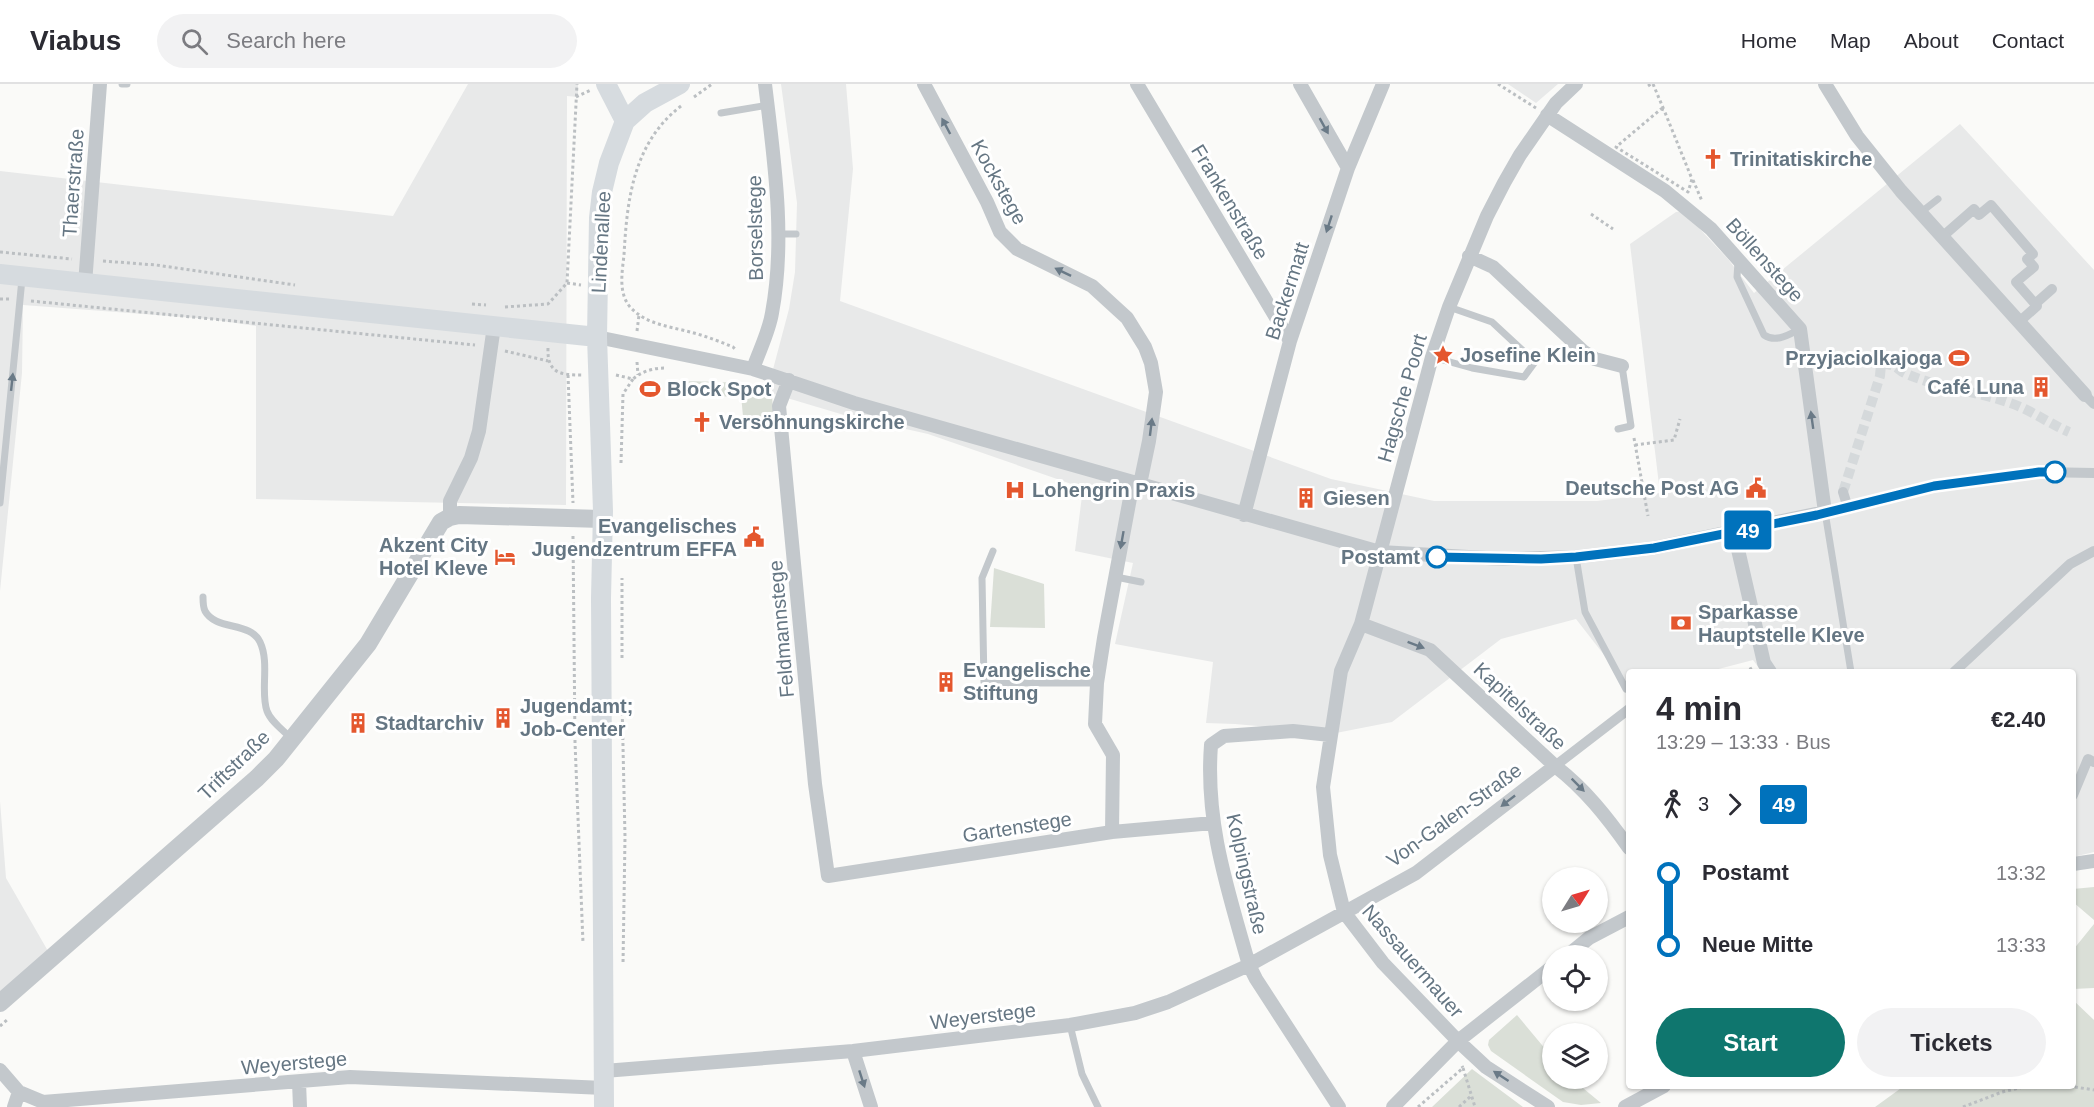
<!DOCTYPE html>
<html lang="en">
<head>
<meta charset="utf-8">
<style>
	body { margin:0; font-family:Arial,sans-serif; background:#f2f2f3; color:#2b2b33; height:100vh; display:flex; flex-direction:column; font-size:22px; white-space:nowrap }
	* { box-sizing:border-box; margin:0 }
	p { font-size:20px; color:#7c7c81 }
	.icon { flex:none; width:33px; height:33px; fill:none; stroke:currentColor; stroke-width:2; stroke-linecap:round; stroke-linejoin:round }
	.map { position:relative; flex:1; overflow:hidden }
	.panel { position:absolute; left:1626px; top:585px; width:450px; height:420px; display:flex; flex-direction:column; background:#fff; border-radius:6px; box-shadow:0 2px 4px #0004 }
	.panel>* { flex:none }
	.badge { padding:0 12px; border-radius:4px; font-size:21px; line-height:39px }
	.needle { width:39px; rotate:53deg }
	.buttons { position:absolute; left:1542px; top:783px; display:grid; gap:12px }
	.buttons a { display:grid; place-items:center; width:66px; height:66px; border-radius:50%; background:#fff; box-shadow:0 2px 4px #0004; font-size:30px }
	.map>.badge { position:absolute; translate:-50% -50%; box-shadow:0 0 0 3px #fff }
	.legs { display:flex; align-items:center; gap:9px; height:66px; padding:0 30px; font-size:20px }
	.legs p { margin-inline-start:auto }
	.headline { display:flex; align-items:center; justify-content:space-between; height:102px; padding:0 30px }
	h1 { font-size:33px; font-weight:600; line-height:45px }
	.cta { display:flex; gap:12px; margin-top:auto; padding:12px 30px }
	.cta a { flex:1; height:69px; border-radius:36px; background:#0f766e; color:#fff; font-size:24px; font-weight:600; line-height:69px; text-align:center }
	.cta a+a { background:#f2f2f3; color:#2b2b33 }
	ul { padding:0 30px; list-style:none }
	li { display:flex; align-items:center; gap:21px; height:72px; font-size:22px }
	li i { display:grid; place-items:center; width:9px; height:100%; margin:0 8px; background:currentColor }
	li i::after { content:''; width:15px; height:15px; margin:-8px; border:4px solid; border-radius:50%; background:#fff }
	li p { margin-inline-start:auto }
	li:first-child i { background:linear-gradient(#0000 50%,currentColor 0) }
	li:last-child i { background:linear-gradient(currentColor 50%,#0000 0) }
	header { display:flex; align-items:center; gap:36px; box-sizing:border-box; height:84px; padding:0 30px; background:#fff; border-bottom:2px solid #e1e1e2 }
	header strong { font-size:28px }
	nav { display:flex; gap:33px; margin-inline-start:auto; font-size:21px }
	.search { width:420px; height:54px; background:#f2f2f3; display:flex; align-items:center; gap:15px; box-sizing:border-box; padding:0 21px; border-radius:33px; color:#7c7c81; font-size:22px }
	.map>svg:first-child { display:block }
	.built { fill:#e8e9e9 }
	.green { fill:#dadfd7 }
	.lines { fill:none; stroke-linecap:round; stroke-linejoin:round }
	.pedestrian-tunnel { stroke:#d5d9db; stroke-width:10; stroke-dasharray:10 5; stroke-linecap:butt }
	.path { stroke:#bbbfc2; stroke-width:3; stroke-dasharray:3 3; stroke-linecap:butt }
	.service { stroke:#c3c8cc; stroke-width:7 }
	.pedestrian { stroke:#c3c8cc; stroke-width:10 }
	.minor { stroke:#c3c8cc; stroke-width:14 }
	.tertiary { stroke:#c3c8cc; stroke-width:18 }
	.secondary { stroke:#d6dbdf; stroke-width:20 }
	.oneway { fill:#6a7a87 }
	.line-1-casing { stroke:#fff; stroke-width:14 }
	.line-1 { stroke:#0072bc; stroke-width:9 }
	.stop-1-dot { fill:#fff; stroke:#0072bc; stroke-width:3 }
	.labels { text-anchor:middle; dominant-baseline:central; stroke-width:6; stroke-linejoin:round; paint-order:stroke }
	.poi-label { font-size:20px; font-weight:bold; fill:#657683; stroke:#fff; text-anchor:start }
	.street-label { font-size:20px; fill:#657683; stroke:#fff }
	.stop-label { font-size:20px; font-weight:bold; fill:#657683; stroke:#fff; text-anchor:end }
</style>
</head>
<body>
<header>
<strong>Viabus</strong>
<div class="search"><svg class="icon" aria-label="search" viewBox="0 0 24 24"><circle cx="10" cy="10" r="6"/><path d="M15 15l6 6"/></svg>Search here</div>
<nav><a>Home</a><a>Map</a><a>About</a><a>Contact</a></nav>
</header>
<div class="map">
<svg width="2094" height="1023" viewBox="0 0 2094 1023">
	<rect width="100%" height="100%" fill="#fafaf8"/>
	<path class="built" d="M468,0h110v13l-11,-1 -1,409 -310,-6v-173l-47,-7 -186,-14 -1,68 -22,218v-420l393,45z
		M781,0h65l7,85 -13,132 491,178 103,22h163l63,-8 -30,-249 46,-32 7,-1 45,48 26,34 206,-169 134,146v582l-21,5v-185h-311l-9,-12 -46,12h-78v15l-53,-68 -75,20 -109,83 -56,11 -101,-9 -29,-1 7,-61 -98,-18 18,-81 -58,-12 8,-63 -155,-54 -84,-19 -77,-23 22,-83 6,-37 2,-69z
		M1508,0h50l-22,19z
		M0,717l6,77 46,80 -52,45z"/>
	<path class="green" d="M685,297c20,1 75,-1 87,14l2,30 -30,2 -3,-32 -21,2 -1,-5 -32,3z
		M994,484l50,16 1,44 -55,-1z
		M2094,803v33l-21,-18v-13z
		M2094,840v64l-21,1v-39z
		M2073,916l21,20v87h-219l29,-21h169z
		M1517,931l35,42v21l20,1 29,24 -20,2 -18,-3 -72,-51 -3,-6 1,-5z
		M1472,985l51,38h-91z"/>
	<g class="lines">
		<path class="pedestrian-tunnel" d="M1843,408l37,-116 1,-12c19,0 14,6 28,11 32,13 66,16 98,27 23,7 41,21 62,30"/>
		<path class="path" d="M1498,0l38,24
			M1653,0l11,26
			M1648,2l3,-2
			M576,13l15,-7
			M694,13l18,-13
			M681,22c-48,37 -54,94 -57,149 -2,18 -6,39 7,53 16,17 42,19 63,25 14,4 27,9 39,14l3,3
			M1661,25l3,1 28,69 -4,13 -72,-45z
			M1693,96l9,21
			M1591,130l22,15
			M0,168l72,7
			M103,177l53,4 139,20
			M567,199l14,2
			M0,215h10
			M31,217l444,44
			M472,220l14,1
			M505,223l43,-3 19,-21 10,-199
			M637,247l2,-16
			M548,264c-1,25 12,27 34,27
			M505,267l43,10
			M637,278l1,13
			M568,291l5,128
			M616,291l17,4c9,-8 21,-11 32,-11
			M1634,354l14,78
			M1635,361l39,-5 6,-21
			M621,379l2,-69 10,-15
			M573,452l2,206 8,201
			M622,574v-80
			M1744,588l8,-4
			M622,617l3,136 -2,127
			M0,942l8,-7
			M1463,984l12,39
			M2069,1002l25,4
			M1418,1023l45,-39 -1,-2
			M1459,1023l13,-12
			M1963,1023l39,-15 26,-6"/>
		<path class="service" d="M122,0h5
			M721,29l47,-8
			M1920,129l18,-14
			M779,150h17
			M1738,178l-1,15 27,58c12,8 24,0 36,-6
			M1432,273l40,11 52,9 11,-15 -43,-40 -43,-15
			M1618,345l13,-3 -9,-60
			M0,419l22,-224
			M1825,428l26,160
			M993,467l-11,27 2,105h113
			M1576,473l9,55 41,77
			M1116,493l25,5
			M203,513c0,4 0,10 2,14 11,20 45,10 55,31 10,21 0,50 7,69 4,11 17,20 25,28
			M1070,941l12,49 16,33"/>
		<path class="pedestrian" d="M1942,153l32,-28 5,6 12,-10 42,49 -6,5 7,8 -18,15 21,24 -18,16
			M2035,220l17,-15
			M2085,311l9,9
			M1843,408l5,16
			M1825,428l108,-26 106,-14 55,1
			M1954,588l116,-108 24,-13
			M1555,682l74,-57
			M2073,711l15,-36 6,3"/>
		<path class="minor" d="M924,0l63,118 13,30 17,17 75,37 35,32 18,29 6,16 5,29 -7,49 -9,43
			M1137,0l153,257
			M1300,0l48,84
			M1825,0l32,52 44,55 184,204
			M1469,172l24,11 91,85 11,7 27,7
			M85,200l15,-200
			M597,253l156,32 101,34 526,149 124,7 72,-2 78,-9 171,-36 -25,-183 -89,-100 -46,-38 -118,-76
			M753,285c6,-18 16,-37 19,-56 14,-75 2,-154 -7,-229
			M789,296l-10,26 36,378 13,92 284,-44 101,-9
			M1244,431l46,-174 58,-173 35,-84
			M450,433v-16l21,-43 8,-27 15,-105
			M1734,448l30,131 6,9
			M1361,540l69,26 125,116c30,23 52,51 74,82
			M1330,651l-37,-4 -69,5 -13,9c-6,79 17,145 38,220l7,14 83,128
			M1112,748l1,-77 -18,-31 2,-41 7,-45 29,-156
			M2073,780l21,-3
			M1567,872l22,-18 40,-21
			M853,967l18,56
			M0,986l19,22 24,10 307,-25 254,11
			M604,987l249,-20 217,-26 65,-12 33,-11 81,-37 167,-92 139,-107
			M299,998l1,25
			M14,1023l5,-15
			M1393,1023l65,-66 94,-74
			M1548,1023l-62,-40 -28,-26 -75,-78 -39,-51 -14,-57 -7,-68 18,-116 20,-47 71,-267 17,-50 38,-91 17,-33 16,-28 36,-52 20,-19
			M1625,1023l39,-21"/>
		<path class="tertiary" d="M0,919l257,-225 19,-19 92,-115 73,-122 9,-5 9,-2 143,4"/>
		<path class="secondary" d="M606,0l19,37
			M0,190l597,63
			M604,1023l-3,-509 2,-87 -6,-174 2,-119 3,-26 7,-29 16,-42 20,-18 35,-19"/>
	</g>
	<defs><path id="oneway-solid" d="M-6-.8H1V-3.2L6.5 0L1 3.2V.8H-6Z" transform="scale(1.5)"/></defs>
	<g class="oneway">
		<use href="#oneway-solid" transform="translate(946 42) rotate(-118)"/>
		<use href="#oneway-solid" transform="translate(1324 42) rotate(61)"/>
		<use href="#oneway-solid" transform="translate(1329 140) rotate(108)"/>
		<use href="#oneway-solid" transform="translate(1063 188) rotate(-154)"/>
		<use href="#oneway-solid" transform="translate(12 298) rotate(-84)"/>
		<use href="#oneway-solid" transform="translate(1812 336) rotate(-98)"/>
		<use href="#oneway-solid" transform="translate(1151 343) rotate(-83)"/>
		<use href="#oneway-solid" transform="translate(1122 456) rotate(100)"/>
		<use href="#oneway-solid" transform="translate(1416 561) rotate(21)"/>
		<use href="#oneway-solid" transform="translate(1578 701) rotate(45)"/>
		<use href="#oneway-solid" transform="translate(1508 717) rotate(142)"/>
		<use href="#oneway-solid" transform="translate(1501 992) rotate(-147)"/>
		<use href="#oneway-solid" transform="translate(862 995) rotate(72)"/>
	</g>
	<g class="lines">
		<g class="line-1-casing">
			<path id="line-1" d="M1437,473l104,2 35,-2 78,-9 163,-33 117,-29 105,-14h16"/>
		</g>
		<use href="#line-1" class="line-1"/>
	</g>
	<defs>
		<g id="church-bare" transform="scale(1.62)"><path d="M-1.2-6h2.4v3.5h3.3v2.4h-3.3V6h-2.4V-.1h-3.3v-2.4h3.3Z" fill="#e4572e" stroke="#fff" stroke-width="2.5" paint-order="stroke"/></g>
		<g id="sight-bare" transform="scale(1.62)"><path d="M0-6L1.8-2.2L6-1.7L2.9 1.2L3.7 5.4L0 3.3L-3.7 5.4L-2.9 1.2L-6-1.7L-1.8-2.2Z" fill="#e4572e" stroke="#fff" stroke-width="2.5" paint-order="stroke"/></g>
		<g id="stadium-bare" transform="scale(1.62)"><path d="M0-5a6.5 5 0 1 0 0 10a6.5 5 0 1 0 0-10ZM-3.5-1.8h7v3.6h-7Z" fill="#e4572e" stroke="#fff" stroke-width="2.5" paint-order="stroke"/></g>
		<g id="building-bare" transform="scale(1.62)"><path d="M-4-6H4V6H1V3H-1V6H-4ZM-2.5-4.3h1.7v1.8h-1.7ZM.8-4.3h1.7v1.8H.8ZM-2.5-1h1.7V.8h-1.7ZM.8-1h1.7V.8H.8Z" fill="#e4572e" stroke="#fff" stroke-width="2.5" paint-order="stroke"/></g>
		<g id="civic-bare" transform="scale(1.62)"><path d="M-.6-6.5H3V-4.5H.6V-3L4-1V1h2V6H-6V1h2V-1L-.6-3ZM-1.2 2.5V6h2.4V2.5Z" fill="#e4572e" stroke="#fff" stroke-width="2.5" paint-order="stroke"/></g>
		<g id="hospital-bare" transform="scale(1.62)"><path d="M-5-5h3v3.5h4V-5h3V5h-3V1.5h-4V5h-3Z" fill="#e4572e" stroke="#fff" stroke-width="2.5" paint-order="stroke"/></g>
		<g id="hotel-bare" transform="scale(1.62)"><path d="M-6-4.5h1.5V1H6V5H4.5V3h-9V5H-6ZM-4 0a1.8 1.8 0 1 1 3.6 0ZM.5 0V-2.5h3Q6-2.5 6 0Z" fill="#e4572e" stroke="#fff" stroke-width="2.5" paint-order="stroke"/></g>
		<g id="bank-bare" transform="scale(1.62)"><path d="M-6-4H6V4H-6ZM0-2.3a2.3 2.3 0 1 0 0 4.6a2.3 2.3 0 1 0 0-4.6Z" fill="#e4572e" stroke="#fff" stroke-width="2.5" paint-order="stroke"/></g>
	</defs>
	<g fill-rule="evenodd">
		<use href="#church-bare" x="1713" y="75"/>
		<use href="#sight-bare" x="1443" y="271"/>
		<use href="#stadium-bare" x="1959" y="274"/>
		<use href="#building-bare" x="2041" y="303"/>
		<use href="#stadium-bare" x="650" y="305"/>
		<use href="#church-bare" x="702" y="338"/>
		<use href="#civic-bare" x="1756" y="404"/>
		<use href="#hospital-bare" x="1015" y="406"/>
		<use href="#building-bare" x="1306" y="414"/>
		<use href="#civic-bare" x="754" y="453"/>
		<use href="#hotel-bare" x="505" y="473"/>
		<use href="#bank-bare" x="1681" y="539"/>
		<use href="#building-bare" x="946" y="598"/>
		<use href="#building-bare" x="503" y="634"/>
		<use href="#building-bare" x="358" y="639"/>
	</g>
	<g class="stop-1-dot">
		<circle cx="2055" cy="388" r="10"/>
		<circle cx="1437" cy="473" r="10"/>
	</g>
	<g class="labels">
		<g class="poi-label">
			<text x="1730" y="75">Trinitatiskirche</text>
			<text x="1460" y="271">Josefine Klein</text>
			<text x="1942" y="274" text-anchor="end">Przyjaciolkajoga</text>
			<text x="2024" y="303" text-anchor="end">Café Luna</text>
			<text x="667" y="305">Block Spot</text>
			<text x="719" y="338">Versöhnungskirche</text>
			<text x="1739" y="404" text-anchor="end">Deutsche Post AG</text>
			<text x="1032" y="406">Lohengrin Praxis</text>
			<text x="1323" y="414">Giesen</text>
			<text x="737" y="442" text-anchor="end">Evangelisches<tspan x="737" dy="23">Jugendzentrum EFFA</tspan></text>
			<text x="488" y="461" text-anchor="end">Akzent City<tspan x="488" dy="23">Hotel Kleve</tspan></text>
			<text x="1698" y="528">Sparkasse<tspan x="1698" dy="23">Hauptstelle Kleve</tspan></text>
			<text x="963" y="586">Evangelische<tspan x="963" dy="23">Stiftung</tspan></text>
			<text x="520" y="622">Jugendamt;<tspan x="520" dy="23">Job-Center</tspan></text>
			<text x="375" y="639">Stadtarchiv</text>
		</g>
		<g class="street-label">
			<text transform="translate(999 98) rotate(61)">Kockstege</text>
			<text transform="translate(73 99) rotate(-86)">Thaerstraße</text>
			<text transform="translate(1230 118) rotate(59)">Frankenstraße</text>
			<text transform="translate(755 144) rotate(-91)">Borselstege</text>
			<text transform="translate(601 158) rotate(-87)">Lindenallee</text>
			<text transform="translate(1765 176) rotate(48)">Böllenstege</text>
			<text transform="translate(1287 207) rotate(-72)">Backermatt</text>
			<text transform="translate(1402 314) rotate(-74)">Hagsche Poort</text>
			<text transform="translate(781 545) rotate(-95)">Feldmannstege</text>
			<text transform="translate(1520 622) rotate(43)">Kapitelstraße</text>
			<text transform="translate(234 681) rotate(-44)">Triftstraße</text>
			<text transform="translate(1454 731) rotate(-36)">Von-Galen-Straße</text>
			<text transform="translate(1017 743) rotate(-9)">Gartenstege</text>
			<text transform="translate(1247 790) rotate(77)">Kolpingstraße</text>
			<text transform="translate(1413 877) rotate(49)">Nassauermauer</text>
			<text transform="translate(983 932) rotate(-7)">Weyerstege</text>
			<text transform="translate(294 979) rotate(-5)">Weyerstege</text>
		</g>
		<g class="stop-label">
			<text x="1420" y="473">Postamt</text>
		</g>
	</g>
</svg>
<div class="buttons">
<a><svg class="needle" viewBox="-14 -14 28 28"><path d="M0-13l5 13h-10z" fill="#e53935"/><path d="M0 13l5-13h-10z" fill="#7c7c81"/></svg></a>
<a><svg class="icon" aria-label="locate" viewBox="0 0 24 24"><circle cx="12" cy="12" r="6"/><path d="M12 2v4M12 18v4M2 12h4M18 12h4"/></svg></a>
<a><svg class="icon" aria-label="layers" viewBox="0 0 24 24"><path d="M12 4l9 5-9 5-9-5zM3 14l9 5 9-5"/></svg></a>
</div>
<b class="badge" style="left:1748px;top:446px;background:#0072bc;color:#fff">49</b>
<section class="panel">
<div class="headline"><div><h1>4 min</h1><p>13:29 – 13:33 · Bus</p></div><b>€2.40</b></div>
<div class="legs"><svg class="icon" aria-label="walk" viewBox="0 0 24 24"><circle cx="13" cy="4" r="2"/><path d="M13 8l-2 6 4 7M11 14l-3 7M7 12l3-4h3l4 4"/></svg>3<svg class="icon" aria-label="forward" viewBox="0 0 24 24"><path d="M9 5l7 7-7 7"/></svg><b class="badge" style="background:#0072bc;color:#fff">49</b></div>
<ul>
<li><i style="color:#0072bc"></i><b>Postamt</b><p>13:32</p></li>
<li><i style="color:#0072bc"></i><b>Neue Mitte</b><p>13:33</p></li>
</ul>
<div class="cta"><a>Start</a><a>Tickets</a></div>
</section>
</div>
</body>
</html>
